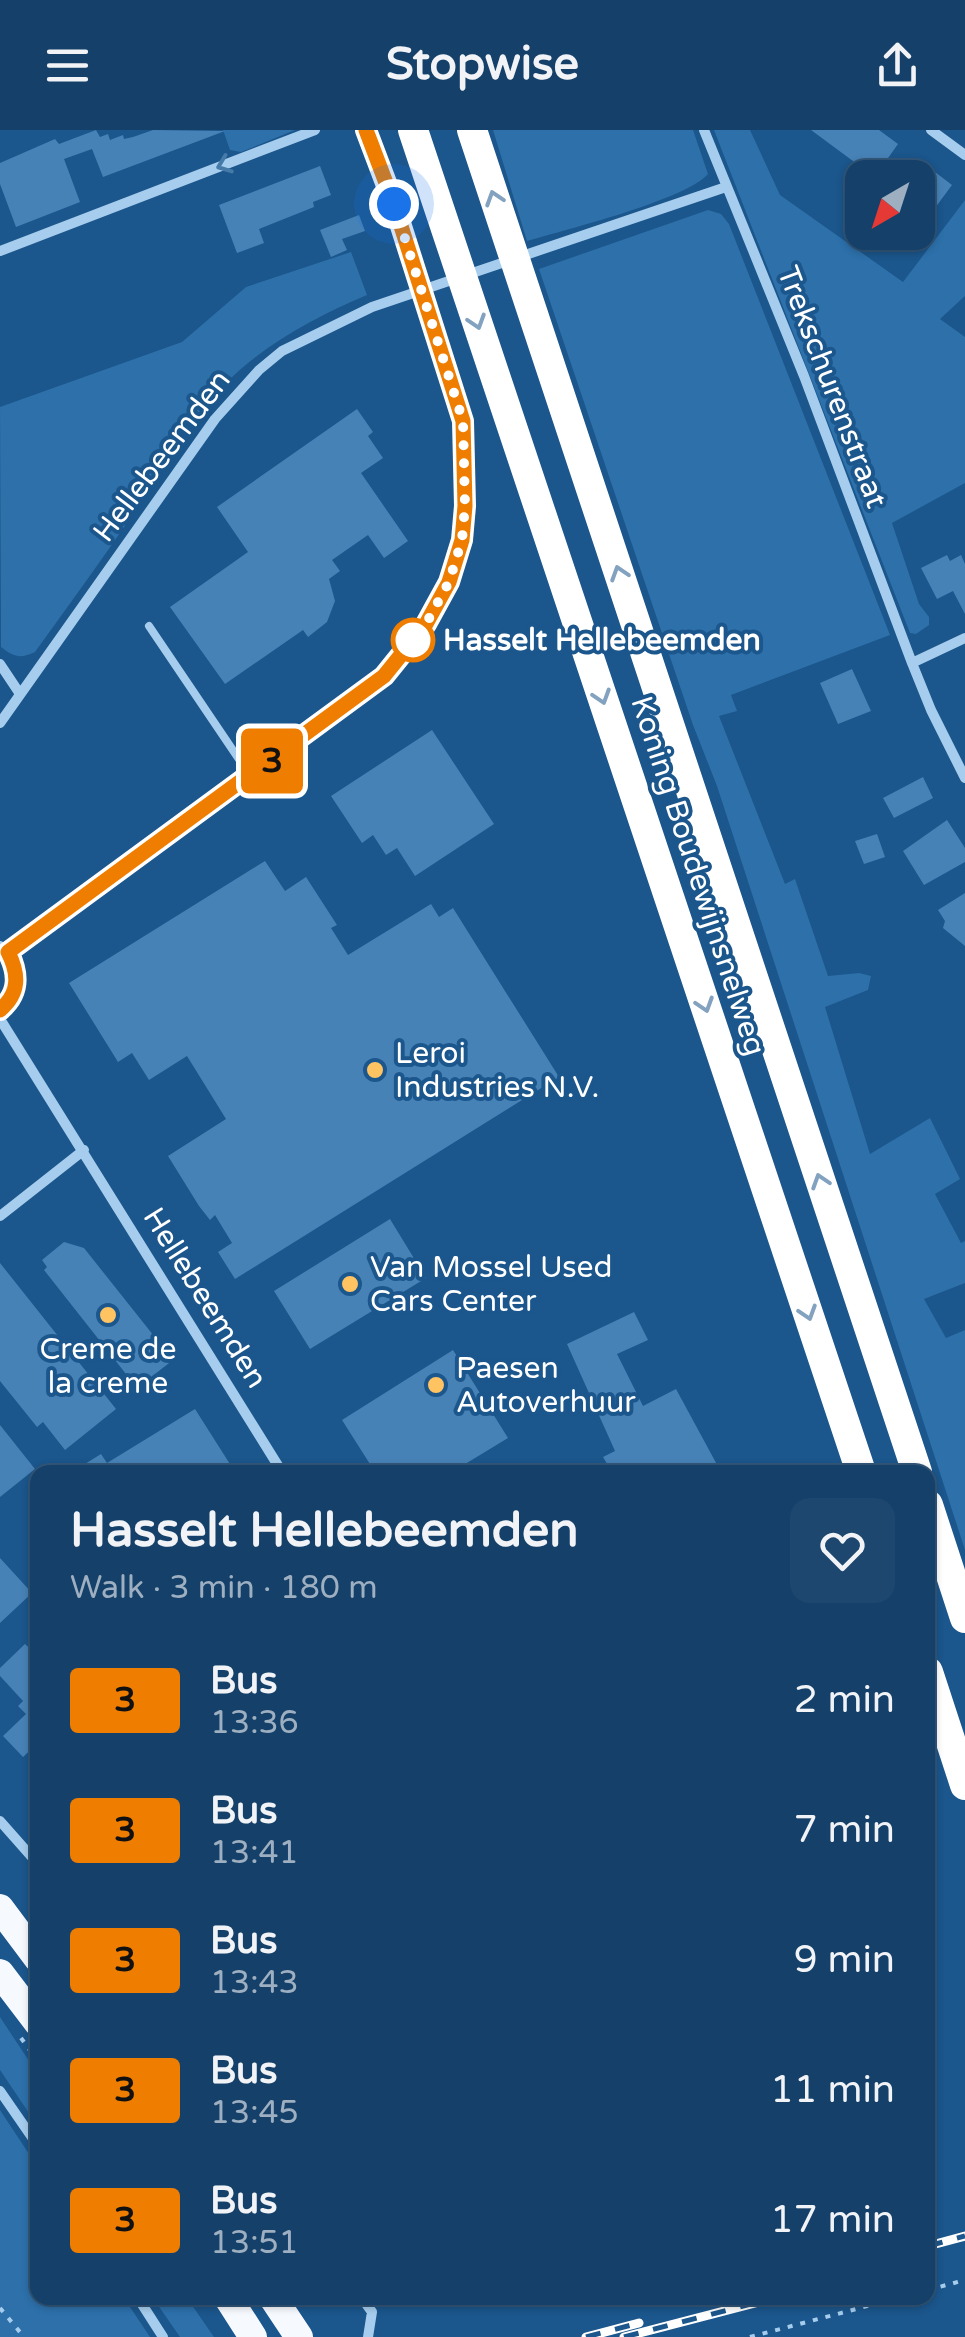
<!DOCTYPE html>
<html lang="en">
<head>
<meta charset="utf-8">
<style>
	body { margin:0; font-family:"Varela Round",sans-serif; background:#1d476f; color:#f1f3f6; height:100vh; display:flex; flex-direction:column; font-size:38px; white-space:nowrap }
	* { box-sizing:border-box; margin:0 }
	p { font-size:32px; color:#9dafc0 }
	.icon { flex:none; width:55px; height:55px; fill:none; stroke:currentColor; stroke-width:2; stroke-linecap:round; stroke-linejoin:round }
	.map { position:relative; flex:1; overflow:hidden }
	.drawer { position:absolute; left:30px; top:1335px; width:905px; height:840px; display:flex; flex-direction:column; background:#144069; border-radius:20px; box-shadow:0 2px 8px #0004,0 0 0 2px #33597d }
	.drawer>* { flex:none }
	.badge { padding:0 20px; border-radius:8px; font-size:35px; line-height:65px }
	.needle { width:65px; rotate:219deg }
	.fabs { position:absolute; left:845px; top:30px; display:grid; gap:20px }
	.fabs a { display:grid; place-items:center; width:90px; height:90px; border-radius:20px; background:#144069; box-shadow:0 2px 8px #0004,0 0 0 2px #33597d; font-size:50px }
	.you { position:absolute; width:50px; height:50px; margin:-25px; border:8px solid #fff; border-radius:50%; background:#1a73e8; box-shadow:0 0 0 15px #1a73e833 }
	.map>.badge { position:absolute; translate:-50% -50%; box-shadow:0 0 0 5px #fff }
	.round { display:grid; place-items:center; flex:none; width:105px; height:105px; border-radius:20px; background:#1d476f }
	.head { display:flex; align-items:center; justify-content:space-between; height:170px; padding:0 40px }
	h1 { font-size:48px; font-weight:800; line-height:75px }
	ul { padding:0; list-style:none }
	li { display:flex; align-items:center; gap:30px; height:130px; padding:0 40px }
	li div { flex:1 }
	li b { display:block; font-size:38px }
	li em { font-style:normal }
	li .badge { min-width:110px; font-weight:700; text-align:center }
	header { display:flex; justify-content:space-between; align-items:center; height:130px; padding:0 40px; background:#144069; font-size:45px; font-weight:800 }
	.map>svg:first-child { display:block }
	.green { fill:#2d70aa }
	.building { fill:#4782b6 }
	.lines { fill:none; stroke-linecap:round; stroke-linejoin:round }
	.path { stroke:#a6cded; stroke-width:4; stroke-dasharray:5 8; stroke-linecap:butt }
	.service { stroke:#a6cded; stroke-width:8 }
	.minor { stroke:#a6cded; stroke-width:10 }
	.trunk { stroke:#f6faff; stroke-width:28 }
	.motorway { stroke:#fff; stroke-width:30 }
	.rail-casing { stroke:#fff; stroke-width:9 }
	.rail { stroke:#1b568c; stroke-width:5; stroke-dasharray:15; stroke-linecap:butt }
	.oneway { stroke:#457aa9 }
	.oneway2 { stroke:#82a2c0 }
	.line-casing { stroke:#fff; stroke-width:22 }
	.line { stroke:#ef7d00; stroke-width:15 }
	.walk { stroke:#fff; stroke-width:10; stroke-dasharray:0 18 }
	.stop-dot { fill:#fff; stroke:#ef7d00; stroke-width:5 }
	.poi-dot { fill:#ffc362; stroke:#1b568c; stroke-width:4 }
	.labels { text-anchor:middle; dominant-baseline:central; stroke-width:8; stroke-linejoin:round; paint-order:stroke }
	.street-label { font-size:30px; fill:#fff; stroke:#1b568c }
	.stop-label { font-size:30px; font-weight:bold; fill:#fff; stroke:#1b568c; text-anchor:start }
	.poi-label { font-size:30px; fill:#fff; stroke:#1b568c; text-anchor:start }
</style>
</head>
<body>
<header><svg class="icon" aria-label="menu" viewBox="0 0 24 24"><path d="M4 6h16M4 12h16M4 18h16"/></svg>Stopwise<svg class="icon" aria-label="share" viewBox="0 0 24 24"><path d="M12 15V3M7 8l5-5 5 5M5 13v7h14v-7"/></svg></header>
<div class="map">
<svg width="965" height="2207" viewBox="0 0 965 2207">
	<rect width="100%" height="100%" fill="#1b568c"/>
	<path class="green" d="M223,0h72l-54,22 -11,-2z
		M493,0h200l15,44c-23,26 -143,56 -181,67z
		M714,0h36l30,65 123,87 62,-82v96l-25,23 25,18v146l-73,40 27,81 10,13v8l-13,9 -6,-1z
		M708,80l13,4 8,10 161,411 -159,60 6,16 -18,5 66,168 10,-5 33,97 31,-3 12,3 -3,14 -43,17 45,147 60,-36 30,61 -25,15 26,49 4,-2v42l-41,16 22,39 19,-8v220l-248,-764 -24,-61 -154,-456z
		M351,122l16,43c-45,19 -87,41 -125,73 -46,40 -76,96 -109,146 -32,47 -65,92 -98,138 -14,7 -22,5 -34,-5l-1,-240 182,-65 64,-55z
		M0,1887l37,56v52l-37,-55z
		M0,1980l37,56 1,132h86l26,39h-150z
		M153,2168h34l27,39h-34z"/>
	<path class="building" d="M96,0l4,7 8,-3 2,6 13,-5 1,4 9,-2 20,-7 72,1 -122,46 -11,-28 -28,10 16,43 -64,25 -16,-43v-21l55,-24 4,5z
		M811,0h68l19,14 -24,34h-15l-7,-6 5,-8z
		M320,36l11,29 -18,7 1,5 -55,22 5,14 -27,10 -18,-48z
		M918,37l13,10 4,-5 17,13 -34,46z
		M359,85l6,16 -23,8 5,11 -16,7 -11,-27z
		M357,279l16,23 -5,4 15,22 -22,15 47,68 -24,17 -16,-23 -36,25 8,11 -11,8 6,22 -8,21 -19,15 -5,-7 -78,54 -55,-77 78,-55 -31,-45z
		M947,425l3,6 11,-6 4,9v50l-12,-23 -16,8 -16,-31z
		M852,539l19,42 -33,13 -18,-41z
		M432,600l62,94 -79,52 -18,-28 -11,7 -13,-20 -11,8 -31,-47z
		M923,647l10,21 -39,20 -11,-20z
		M947,690l18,28v14l-41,23 -21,-34z
		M877,704l8,23 -21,7 -9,-23z
		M265,731l20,30 21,-14 31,48 -6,3 17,27 83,-51 8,13 14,-9 106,169 -324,202 -17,-27 14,-9 -17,-28 -5,5 -11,-14 -31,-50 58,-37 -39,-63 -38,24 -17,-27 -14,9 -49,-79z
		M965,763v53l-22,-18 2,-7 -7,-11z
		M390,1089l36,59 -116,71 -36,-58z
		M64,1112l20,6 89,112 -36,28 -93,-118 3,-3 -5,-7z
		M0,1133l116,146 -51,41 -22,-28 -6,5 -37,-46z
		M634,1182l14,28 -31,14 26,52 33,-17 45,83h-109l-9,-15 12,-6 -48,-107z
		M453,1220l55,88 -56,34h-77l-33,-52z
		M195,1279l40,63h-163l29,-18 6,9z
		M0,1295l35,44 -35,28z
		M0,1428l32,35 -32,30z
		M25,1514l13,12v87l-15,14 -20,-21 23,-22 -8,-8 5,-5 -23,-25v-8z"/>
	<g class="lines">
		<path class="path" d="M21,1908l17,23
			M928,2160l37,-10
			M0,2178l24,29
			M750,2207l148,-39"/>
		<path class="service" d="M149,496l102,151"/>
		<path class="minor" d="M704,0l100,246 108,287 19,47 34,68
			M931,0l34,25
			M0,121l315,-121
			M912,533l53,-25
			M0,534l20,30
			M0,593l215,-304 44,-49 23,-19 90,-44 354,-120
			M0,816c23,17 20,46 0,64
			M8,822l376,-275 42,-53 23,-41 13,-42 3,-35 -2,-85 -69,-217 -28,-74
			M0,889l282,453
			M0,1086l84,-66
			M0,1691l38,43
			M0,1961l38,55
			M138,2168l25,39
			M362,2168l10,14 -4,25"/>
		<path class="trunk" d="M0,1778l38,51
			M0,1843l38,50
			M228,2168l25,39
			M273,2168l26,39"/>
		<path class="motorway" d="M413,0l448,1342
			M472,0l445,1342
			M928,1375l37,113
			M928,1542l37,113"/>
		<g class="rail-casing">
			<path id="rail" d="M928,2116l37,-10
				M586,2207l53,-14
				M624,2207l150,-39"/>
		</g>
		<use href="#rail" class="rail"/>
	</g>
	<defs><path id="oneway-chevron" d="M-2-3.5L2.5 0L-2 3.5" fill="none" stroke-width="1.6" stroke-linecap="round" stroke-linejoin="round" transform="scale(2.5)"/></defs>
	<use class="oneway" href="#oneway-chevron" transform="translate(224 35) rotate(159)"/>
	<g class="oneway2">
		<use href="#oneway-chevron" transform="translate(494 68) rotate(-108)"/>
		<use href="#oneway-chevron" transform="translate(477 192) rotate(72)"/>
		<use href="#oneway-chevron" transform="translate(619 443) rotate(-108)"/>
		<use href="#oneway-chevron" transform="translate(602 567) rotate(72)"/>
		<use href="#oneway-chevron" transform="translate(705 875) rotate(72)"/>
		<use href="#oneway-chevron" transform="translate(820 1051) rotate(-108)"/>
		<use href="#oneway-chevron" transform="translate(808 1183) rotate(72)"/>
	</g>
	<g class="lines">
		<g class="line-casing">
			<path id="line" d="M0,880c20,-17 19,-36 8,-58l376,-276 42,-52 23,-42 13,-42 3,-34 -2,-85 -69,-217 -28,-74"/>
		</g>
		<use href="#line" class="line"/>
		<path class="walk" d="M394,74l69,217 2,85 -3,34 -13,42 -23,42 -21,26 8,-10"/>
	</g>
	<circle class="stop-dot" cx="413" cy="510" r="20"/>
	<g class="poi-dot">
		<circle cx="375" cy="940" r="10"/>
		<circle cx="350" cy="1154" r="10"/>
		<circle cx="108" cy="1185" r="10"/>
		<circle cx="436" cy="1255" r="10"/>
	</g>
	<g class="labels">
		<g class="street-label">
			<text transform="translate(832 257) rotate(69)">Trekschurenstraat</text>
			<text transform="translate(162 326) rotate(-53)">Hellebeemden</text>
			<text transform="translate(698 746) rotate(72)">Koning Boudewijnsnelweg</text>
			<text transform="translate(205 1168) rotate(58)">Hellebeemden</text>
		</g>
		<g class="stop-label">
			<text x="443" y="510">Hasselt Hellebeemden</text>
		</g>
		<g class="poi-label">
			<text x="395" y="923">Leroi<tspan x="395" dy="34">Industries N.V.</tspan></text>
			<text x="370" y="1137">Van Mossel Used<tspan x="370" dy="34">Cars Center</tspan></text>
			<text x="108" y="1219" text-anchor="middle">Creme de<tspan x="108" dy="34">la creme</tspan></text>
			<text x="456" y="1238">Paesen<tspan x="456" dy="34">Autoverhuur</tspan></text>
		</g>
	</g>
</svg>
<div class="fabs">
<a><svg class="needle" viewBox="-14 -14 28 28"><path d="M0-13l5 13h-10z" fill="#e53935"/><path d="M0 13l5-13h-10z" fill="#9dafc0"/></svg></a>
</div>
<div class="you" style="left:394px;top:74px"></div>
<b class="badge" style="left:272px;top:631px;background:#ef7d00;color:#111">3</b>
<section class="drawer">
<div class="head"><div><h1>Hasselt Hellebeemden</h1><p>Walk · 3 min · 180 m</p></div><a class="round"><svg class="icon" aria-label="heart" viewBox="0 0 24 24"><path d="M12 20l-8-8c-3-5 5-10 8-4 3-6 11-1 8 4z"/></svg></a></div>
<ul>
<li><span class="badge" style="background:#ef7d00;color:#111">3</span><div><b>Bus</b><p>13:36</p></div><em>2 min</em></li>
<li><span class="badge" style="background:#ef7d00;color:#111">3</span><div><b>Bus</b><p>13:41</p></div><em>7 min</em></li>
<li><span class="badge" style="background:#ef7d00;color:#111">3</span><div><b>Bus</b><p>13:43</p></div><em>9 min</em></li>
<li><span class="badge" style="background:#ef7d00;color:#111">3</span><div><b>Bus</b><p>13:45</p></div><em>11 min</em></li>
<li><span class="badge" style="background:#ef7d00;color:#111">3</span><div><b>Bus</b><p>13:51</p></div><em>17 min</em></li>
</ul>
</section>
</div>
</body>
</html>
